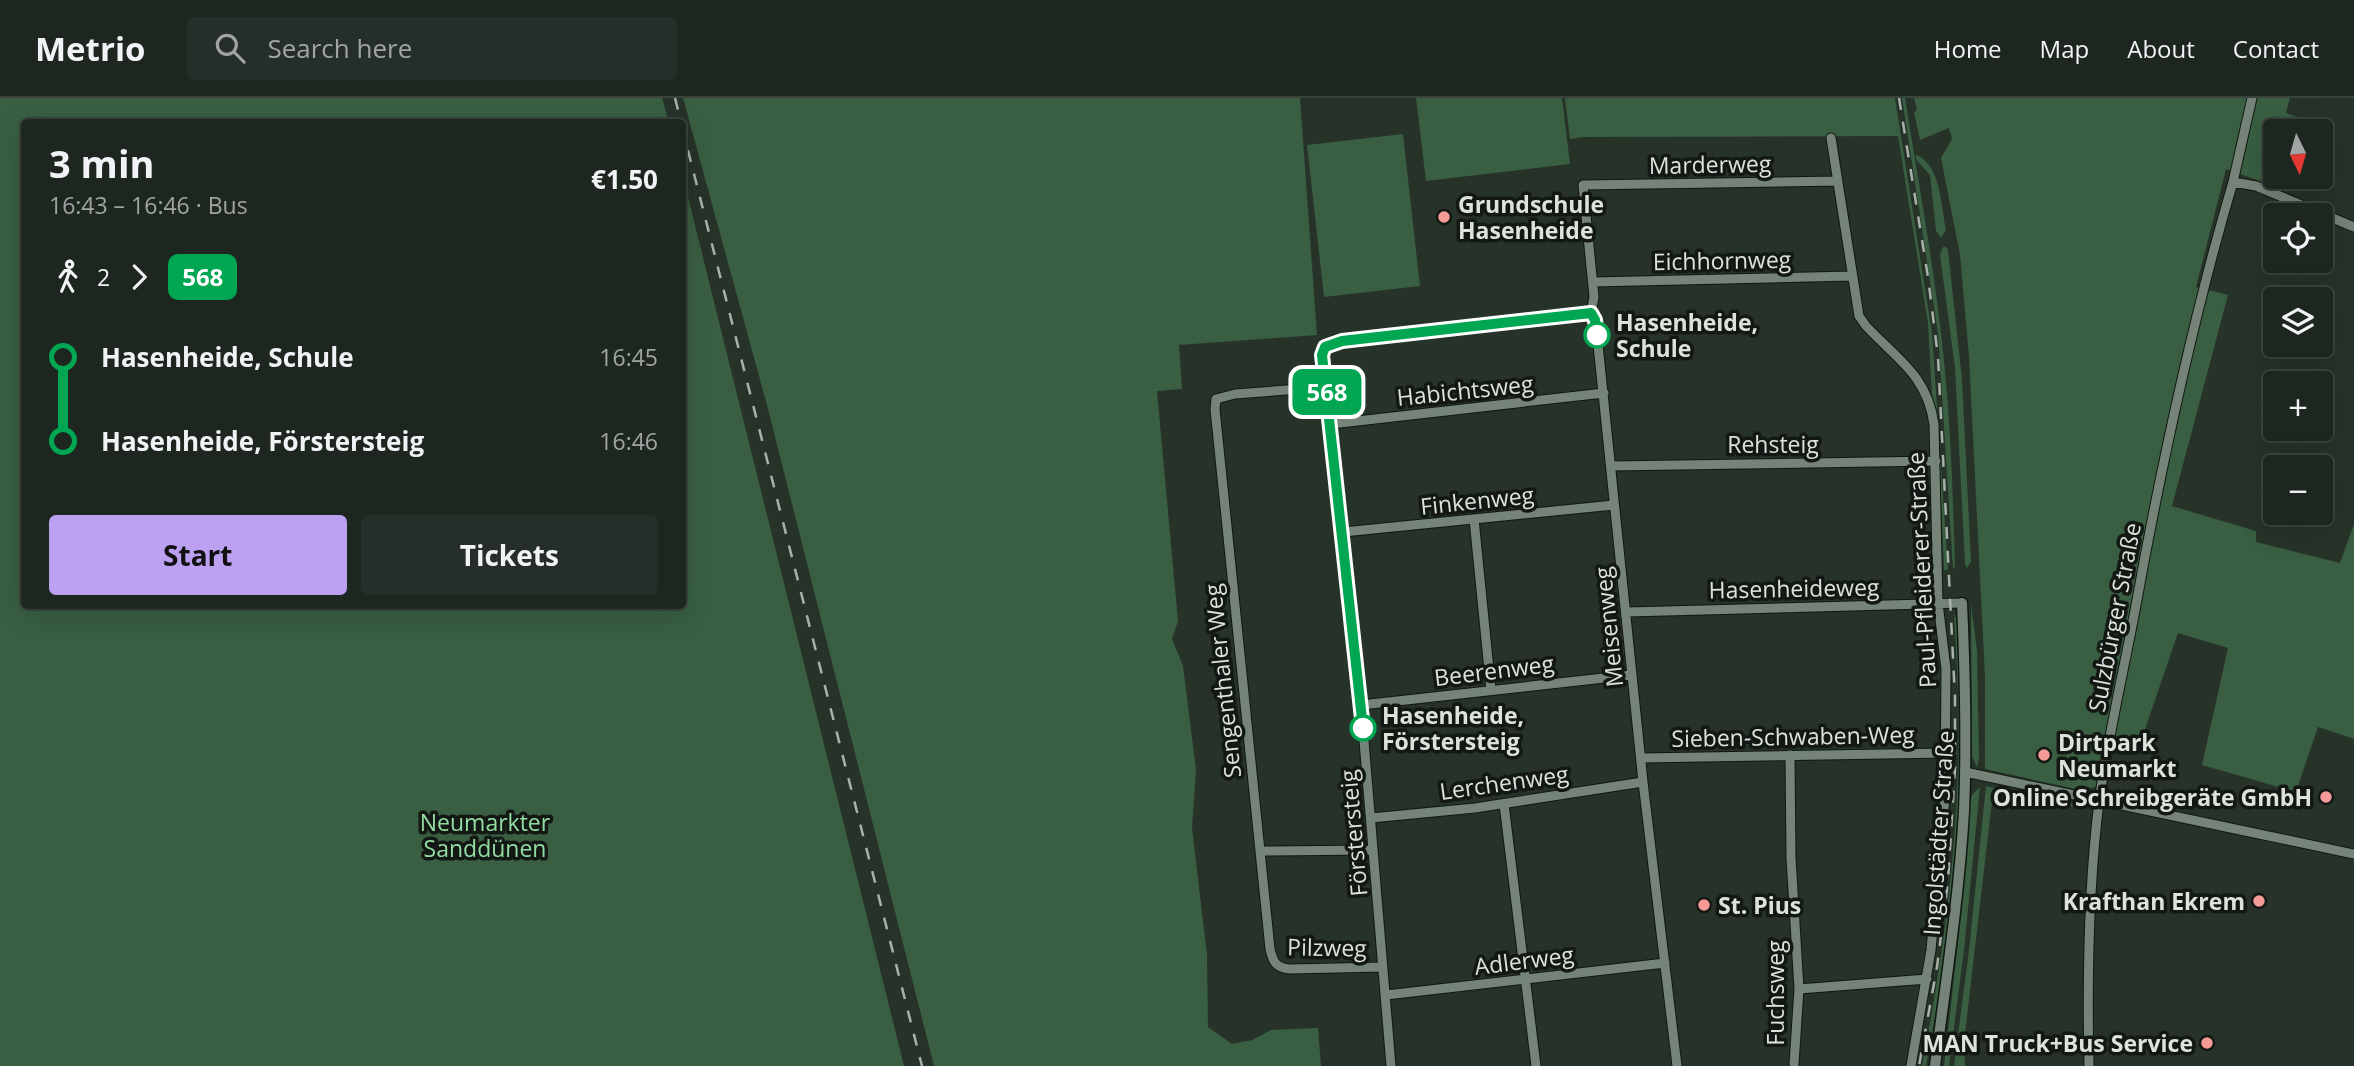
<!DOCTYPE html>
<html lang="en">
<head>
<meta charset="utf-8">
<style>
	body { margin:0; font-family:"Open Sans",sans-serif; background:#252e28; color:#f1f3f6; height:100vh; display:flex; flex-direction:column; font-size:26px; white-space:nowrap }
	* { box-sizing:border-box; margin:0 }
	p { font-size:23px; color:#a0a5a4 }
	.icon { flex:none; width:38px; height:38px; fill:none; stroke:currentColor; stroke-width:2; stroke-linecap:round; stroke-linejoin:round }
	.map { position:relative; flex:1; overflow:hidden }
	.drawer { position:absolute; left:21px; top:21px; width:665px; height:490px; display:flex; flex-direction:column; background:#1d261f; border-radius:7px; box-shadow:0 7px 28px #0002,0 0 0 2px #3b433d }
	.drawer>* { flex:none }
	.badge { padding:0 14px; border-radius:10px; font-size:24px; line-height:46px }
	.needle { width:46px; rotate:175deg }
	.controls { position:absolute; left:2263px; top:21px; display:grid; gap:14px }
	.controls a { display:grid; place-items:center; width:70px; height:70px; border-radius:7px; background:#1d261f; box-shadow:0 7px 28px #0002,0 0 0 2px #3b433d; font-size:35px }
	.map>.badge { position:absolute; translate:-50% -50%; box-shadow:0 0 0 4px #fff }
	.legs { display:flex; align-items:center; gap:10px; height:77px; padding:0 28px; font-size:23px }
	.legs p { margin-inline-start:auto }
	.head { display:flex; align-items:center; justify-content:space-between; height:119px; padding:0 28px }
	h1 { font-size:38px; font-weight:700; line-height:52px }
	.cta { display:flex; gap:14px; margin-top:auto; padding:14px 28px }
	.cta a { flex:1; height:80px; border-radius:7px; background:#bca0f2; color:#111; font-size:28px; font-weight:700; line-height:80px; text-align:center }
	.cta a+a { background:#252e28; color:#f1f3f6 }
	ul { padding:0 28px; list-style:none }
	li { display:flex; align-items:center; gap:24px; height:84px; font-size:26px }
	li i { display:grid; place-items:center; width:10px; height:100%; margin:0 9px; background:currentColor }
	li i::after { content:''; width:18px; height:18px; margin:-9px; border:5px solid; border-radius:50%; background:#1d261f }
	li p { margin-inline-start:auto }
	li:first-child i { background:linear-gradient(#0000 50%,currentColor 0) }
	li:last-child i { background:linear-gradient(currentColor 50%,#0000 0) }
	header { display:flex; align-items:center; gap:42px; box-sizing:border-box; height:98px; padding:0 35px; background:#1d261f; border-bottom:2px solid #3b433d }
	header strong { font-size:33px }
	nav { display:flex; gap:38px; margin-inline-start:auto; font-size:24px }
	.search { width:490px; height:63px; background:#252e28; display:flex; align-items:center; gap:18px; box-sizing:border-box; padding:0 24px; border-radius:7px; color:#a0a5a4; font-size:26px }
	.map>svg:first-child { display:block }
	.green { fill:#395e41 }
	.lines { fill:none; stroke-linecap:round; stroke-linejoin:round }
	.minor-casing { stroke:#0f1911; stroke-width:11 }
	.tertiary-casing { stroke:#0f1911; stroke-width:13 }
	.minor { stroke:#768378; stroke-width:9 }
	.tertiary { stroke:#768378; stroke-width:10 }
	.rail { stroke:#a9b2aa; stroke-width:2.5; stroke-dasharray:12 12; stroke-linecap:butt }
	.line-1-casing { stroke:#fff; stroke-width:16 }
	.line-1 { stroke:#00a651; stroke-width:10 }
	.poi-dot { fill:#f59b97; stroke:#131814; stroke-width:2.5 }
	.stop-1-dot { fill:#fff; stroke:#00a651; stroke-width:3.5 }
	.labels { text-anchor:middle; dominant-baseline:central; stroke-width:7; stroke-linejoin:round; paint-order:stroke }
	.street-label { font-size:23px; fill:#dbe3dc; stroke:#131814 }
	.poi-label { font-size:23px; font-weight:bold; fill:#dbe3dc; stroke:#131814; text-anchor:start }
	.stop-label { font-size:23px; font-weight:bold; fill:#dbe3dc; stroke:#131814; text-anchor:start }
	.park-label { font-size:23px; fill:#93dda3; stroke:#131814 }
</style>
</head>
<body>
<header>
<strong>Metrio</strong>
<div class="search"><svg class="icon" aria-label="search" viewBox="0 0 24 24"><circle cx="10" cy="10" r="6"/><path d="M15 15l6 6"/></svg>Search here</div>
<nav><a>Home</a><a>Map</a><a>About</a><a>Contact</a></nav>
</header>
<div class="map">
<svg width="2354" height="968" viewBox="0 0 2354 968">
	<rect width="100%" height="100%" fill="#273229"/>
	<path class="green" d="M0,0h662l7,24h-645v484h658l1,-429 221,889h-904z
		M683,0h617l17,237 -138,10 3,44 -25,2 21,230 -6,18 11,27 13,104 -4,58 15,127 1,72 24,17 20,-4 19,-10 47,-2 3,38h-387l-166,-657z
		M1416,0h146l8,66 -144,17z
		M1565,0h330l37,235 16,237h-4l-6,-141 -6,-35 -4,-71 -30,-187 -314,1 -14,2z
		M1902,0h3c14,87 30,174 39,262 7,69 9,138 11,207l-2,2 -15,-236z
		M1914,0h376l-4,15 13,5 -4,13h-20v46h3l-4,9 -48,-17 -30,118 32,8 -56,211 84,25v11l84,21 14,-39v215l-36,-12 -22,65 -94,-27 26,-117 -50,-15 -37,108h-35l-8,40 -3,6 -15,3 -95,-21v-92l-16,-320 -9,-102 -19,-97 11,-19 -3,-11 -29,12 -6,-27 3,-3z
		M1403,36l17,152 -96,11 -17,-152z
		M1915,56c26,10 26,52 31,76l-5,8 -5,-7 -6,-56 -13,-14z
		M1943,149h3l2,3 14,129 9,183 -4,6 -2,-4 -10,-196 -15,-113z
		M1971,506l6,46 2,108 -2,9 -5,-11z
		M1954,516l4,8c2,48 4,95 3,143 -2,101 -16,202 -35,301h-4c19,-98 33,-197 36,-297 2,-52 -1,-104 -4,-155z
		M1986,688l92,19 8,4 -93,-16 -29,249 1,24h-11l15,-116z
		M1980,689l-16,163 -15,116h-5l19,-168 6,-91 3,-12z"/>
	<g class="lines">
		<g class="minor-casing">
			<path id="minor" d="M1831,40l28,178 7,10c31,33 61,49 68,98l4,179 8,66 -1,129 -14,152 -20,116
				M2233,84l19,-84
				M1593,184l259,-6
				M1326,289l-91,7 -19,5 -1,10 55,540c3,13 6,19 20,20l93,-2
				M1331,326l273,-31
				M1611,368l325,-5
				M1474,421l17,171
				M1343,434l271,-27
				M1627,514l335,-9
				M1361,607l270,-30
				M1790,657l1,103 8,131 -5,75
				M1641,660l305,-5
				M1965,674l389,82
				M1504,706l32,262
				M1371,720l104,-10 168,-26
				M1260,753l113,-1
				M1799,891l128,-10
				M1386,897l279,-32
				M1391,968l-30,-361 -38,-354 4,-6 15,-4 249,-28
				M1677,968l-34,-284 -46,-447 -2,-15 -4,-7 3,-16 -11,-112 255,-4
				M2089,968c-2,-88 -1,-176 10,-264 9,-66 25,-132 37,-197 26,-143 56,-284 97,-423l23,4 98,41"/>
		</g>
		<g class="tertiary-casing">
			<path id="tertiary" d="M1935,968c11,-85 24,-169 29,-255 3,-70 1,-139 -2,-208"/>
		</g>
		<use href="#minor" class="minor"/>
		<use href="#tertiary" class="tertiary"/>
		<path class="rail" d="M675,0l6,24
			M1899,0l29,179 10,80 17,341v70l-7,113 -11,86 -18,99
			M682,29l240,939"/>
	</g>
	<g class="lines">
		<g class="line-1-casing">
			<path id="line-1" d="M1363,630l-41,-373 3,-8 17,-6 249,-28 4,7 2,15"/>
		</g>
		<use href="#line-1" class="line-1"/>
	</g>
	<g class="poi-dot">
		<circle cx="1444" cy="119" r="7"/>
		<circle cx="2044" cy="657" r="7"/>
		<circle cx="2326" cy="699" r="7"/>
		<circle cx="2259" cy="803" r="7"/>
		<circle cx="1704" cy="807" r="7"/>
		<circle cx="2207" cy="945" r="7"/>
	</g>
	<g class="stop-1-dot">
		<circle cx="1597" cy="237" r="12"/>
		<circle cx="1363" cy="630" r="12"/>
	</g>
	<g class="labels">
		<g class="street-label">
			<text transform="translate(1710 66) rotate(-1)">Marderweg</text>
			<text transform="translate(1722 162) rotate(-1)">Eichhornweg</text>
			<text transform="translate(1465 292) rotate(-6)">Habichtsweg</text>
			<text x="1773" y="346">Rehsteig</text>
			<text transform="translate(1477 402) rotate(-6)">Finkenweg</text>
			<text transform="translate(1921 472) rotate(-93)">Paul-Pfleiderer-Straße</text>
			<text transform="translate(1794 490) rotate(-1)">Hasenheideweg</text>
			<text transform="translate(2114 519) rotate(-79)">Sulzbürger Straße</text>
			<text transform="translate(1608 529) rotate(-96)">Meisenweg</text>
			<text transform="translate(1494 572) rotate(-7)">Beerenweg</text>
			<text transform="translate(1222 583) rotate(-96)">Sengenthaler Weg</text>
			<text transform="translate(1793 638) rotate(-1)">Sieben-Schwaben-Weg</text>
			<text transform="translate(1504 684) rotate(-8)">Lerchenweg</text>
			<text transform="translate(1353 735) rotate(-95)">Förstersteig</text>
			<text transform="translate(1938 735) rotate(-86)">Ingolstädter Straße</text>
			<text transform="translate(1327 849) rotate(1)">Pilzweg</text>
			<text transform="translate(1524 862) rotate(-7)">Adlerweg</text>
			<text transform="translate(1775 895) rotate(-90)">Fuchsweg</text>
		</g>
		<g class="poi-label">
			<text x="1458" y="106">Grundschule<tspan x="1458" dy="26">Hasenheide</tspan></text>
			<text x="2058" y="644">Dirtpark<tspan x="2058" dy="26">Neumarkt</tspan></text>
			<text x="2312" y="699" text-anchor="end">Online Schreibgeräte GmbH</text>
			<text x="2245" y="803" text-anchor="end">Krafthan Ekrem</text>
			<text x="1718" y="807">St. Pius</text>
			<text x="2193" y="945" text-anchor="end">MAN Truck+Bus Service</text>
		</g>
		<g class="stop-label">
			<text x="1616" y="224">Hasenheide,<tspan x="1616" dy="26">Schule</tspan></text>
			<text x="1382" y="617">Hasenheide,<tspan x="1382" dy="26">Förstersteig</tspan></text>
		</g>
		<g class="park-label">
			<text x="485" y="724">Neumarkter<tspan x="485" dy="26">Sanddünen</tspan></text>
		</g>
	</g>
</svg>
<div class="controls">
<a><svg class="needle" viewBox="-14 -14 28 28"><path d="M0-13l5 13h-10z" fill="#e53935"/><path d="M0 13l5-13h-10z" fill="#a0a5a4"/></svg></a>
<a><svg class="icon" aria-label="locate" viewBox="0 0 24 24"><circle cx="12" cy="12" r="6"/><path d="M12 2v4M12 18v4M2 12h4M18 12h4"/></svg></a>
<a><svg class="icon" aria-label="layers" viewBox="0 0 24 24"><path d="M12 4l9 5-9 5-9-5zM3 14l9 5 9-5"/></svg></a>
<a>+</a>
<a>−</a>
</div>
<b class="badge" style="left:1327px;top:294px;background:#00a651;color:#fff">568</b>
<section class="drawer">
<div class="head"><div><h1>3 min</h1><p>16:43 – 16:46 · Bus</p></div><b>€1.50</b></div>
<div class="legs"><svg class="icon" aria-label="walk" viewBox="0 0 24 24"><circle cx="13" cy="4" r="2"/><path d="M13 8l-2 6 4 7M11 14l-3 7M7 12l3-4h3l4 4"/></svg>2<svg class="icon" aria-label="forward" viewBox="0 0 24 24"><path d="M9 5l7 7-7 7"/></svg><b class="badge" style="background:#00a651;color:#fff">568</b></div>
<ul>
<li><i style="color:#00a651"></i><b>Hasenheide, Schule</b><p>16:45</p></li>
<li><i style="color:#00a651"></i><b>Hasenheide, Förstersteig</b><p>16:46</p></li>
</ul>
<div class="cta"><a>Start</a><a>Tickets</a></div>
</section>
</div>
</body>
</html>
